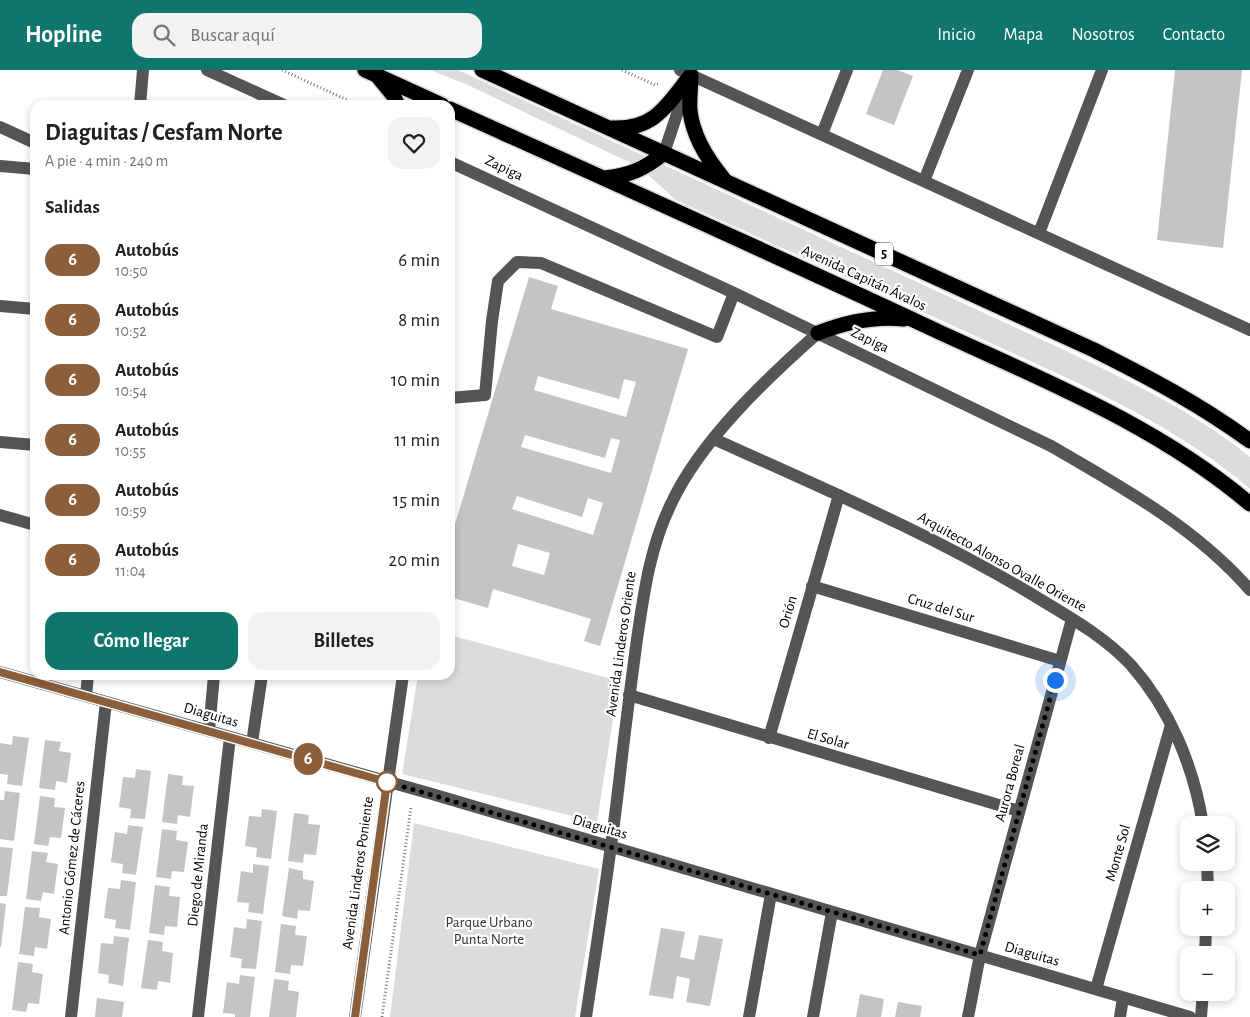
<!DOCTYPE html>
<html lang="es">
<head>
<meta charset="utf-8">
<style>
	body { margin:0; font-family:"Alegreya Sans",sans-serif; background:#f2f2f2; color:#202124; height:100vh; display:flex; flex-direction:column; font-size:19px; white-space:nowrap }
	* { box-sizing:border-box; margin:0 }
	p { font-size:16px; color:#757577 }
	.icon { flex:none; width:28px; height:28px; fill:none; stroke:currentColor; stroke-width:2; stroke-linecap:round; stroke-linejoin:round }
	.map { position:relative; flex:1; overflow:hidden }
	.panel { position:absolute; left:30px; top:30px; width:425px; height:580px; display:flex; flex-direction:column; background:#fff; border-radius:15px; box-shadow:0 2px 8px #0003 }
	.panel>* { flex:none }
	.badge { padding:0 10px; border-radius:16px; font-size:18px; line-height:32px }
	.tools { position:absolute; left:1180px; top:746px; display:grid; gap:10px }
	.tools a { display:grid; place-items:center; width:55px; height:55px; border-radius:10px; background:#fff; box-shadow:0 2px 8px #0003; font-size:25px }
	.you { position:absolute; width:25px; height:25px; margin:-12px; border:4px solid #fff; border-radius:50%; background:#1a73e8; box-shadow:0 0 0 8px #1a73e833 }
	.map>.badge { position:absolute; translate:-50% -50%; box-shadow:0 0 0 2px #fff }
	h2 { padding:0 15px; font-size:19px; line-height:45px }
	.round { display:grid; place-items:center; flex:none; width:52px; height:52px; border-radius:15px; background:#f2f2f2 }
	.head { display:flex; align-items:center; justify-content:space-between; height:85px; padding:0 15px }
	h1 { font-size:24px; font-weight:700; line-height:38px }
	.button { display:flex; gap:10px; margin-top:auto; padding:10px 15px }
	.button a { flex:1; height:58px; border-radius:15px; background:#0f766e; color:#fff; font-size:20px; font-weight:700; line-height:58px; text-align:center }
	.button a+a { background:#f2f2f2; color:#202124 }
	ul { padding:0; list-style:none }
	li { display:flex; align-items:center; gap:15px; height:60px; padding:0 15px }
	li div { flex:1 }
	li b { display:block; font-size:19px }
	li em { font-style:normal }
	li .badge { min-width:55px; font-weight:700; text-align:center }
	header { display:flex; align-items:center; gap:30px; box-sizing:border-box; height:70px; padding:0 25px; background:#0f766e; color:#fff }
	header strong { font-size:24px }
	nav { display:flex; gap:28px; margin-inline-start:auto; font-size:18px }
	.search { width:350px; height:45px; background:#f2f2f2; display:flex; align-items:center; gap:12px; box-sizing:border-box; padding:0 18px; border-radius:15px; color:#757577; font-size:19px }
	.map>svg:first-child { display:block }
	.green { fill:#dcdcdc }
	.building { fill:#c4c4c4; fill-rule:evenodd }
	.lines { fill:none; stroke-linecap:round; stroke-linejoin:round }
	.highway-casing { stroke:#dbdbdb; stroke-width:18 }
	.path { stroke:#777; stroke-width:3; stroke-dasharray:1 2.5; stroke-linecap:butt }
	.minor { stroke:#555; stroke-width:12 }
	.highway { stroke:#000; stroke-width:15 }
	.line-casing { stroke:#fff; stroke-width:11 }
	.line { stroke:#8b5e3c; stroke-width:8 }
	.walk { stroke:#000; stroke-width:5; stroke-dasharray:0 9 }
	.stop-dot { fill:#fff; stroke:#8b5e3c; stroke-width:2.5 }
	.labels { text-anchor:middle; dominant-baseline:central; stroke-width:4.5; stroke-linejoin:round; paint-order:stroke }
	.shield { fill:#fff; stroke:#4c4c4c; stroke-width:1 }
	.shield-label { font-size:14px; font-weight:bold; fill:#000 }
	.street-label { font-size:15px; fill:#000; stroke:#fff }
	.park-label { font-size:15px; fill:#333; stroke:#fff }
</style>
</head>
<body>
<header>
<strong>Hopline</strong>
<div class="search"><svg class="icon" aria-label="search" viewBox="0 0 24 24"><circle cx="10" cy="10" r="6"/><path d="M15 15l6 6"/></svg>Buscar aquí</div>
<nav><a>Inicio</a><a>Mapa</a><a>Nosotros</a><a>Contacto</a></nav>
</header>
<div class="map">
<svg width="1250" height="947" viewBox="0 0 1250 947">
	<rect width="100%" height="100%" fill="#fff"/>
	<path class="green" d="M430,0h28l591,273c69,33 141,65 201,114v32c-74,-64 -168,-104 -257,-145 -105,-48 -211,-96 -317,-144l-37,-33 -171,-82z
		M450,565l169,46 -22,141 -195,-48 16,-99h32z
		M414,753l185,46 -24,148h-185z"/>
	<path class="building" d="M883,0h14l16,6 -19,49 -28,-11z
		M1175,0h67l-19,178 -66,-8z
		M529,207l29,9 -7,23 137,40 -88,297 -16,-5 7,-22 -98,-30 -5,19 -38,-11v-56zM538,306l81,23 5,-20 12,3 -10,35 -92,-27zM525,365l80,23 6,-20 9,2 -9,33 -90,-26zM517,426l65,21 6,-19 15,5 -10,32 -81,-26zM518,474l32,9 -6,22 -32,-9z
		M13,666l16,2 -7,48 -15,-2 1,-9 -8,-1v-31l12,2z
		M45,670l16,2 -2,9 12,2 -4,30 -11,-2 -1,9 -16,-2z
		M136,699l15,2 -6,48 -15,-1 1,-9 -12,-2 4,-30 12,1z
		M168,704l15,2 -1,9 12,1 -4,31 -12,-2 -1,9 -15,-2z
		M5,721l15,2 -6,48 -14,-2v-39h4z
		M40,726l15,2 -1,9 11,1 -4,30 -11,-1 -2,9 -14,-2z
		M262,739l15,2 -6,48 -15,-2 1,-9 -12,-2 4,-30 12,1z
		M294,743l15,2 -1,9 12,1 -4,30 -12,-1 -1,9 -15,-2z
		M128,755l15,2 -7,48 -14,-2 1,-9 -12,-2 4,-30 12,2z
		M162,759l15,2 -1,9 12,2 -4,30 -12,-1 -1,8 -15,-2z
		M0,777l13,1 -6,48h-7z
		M32,781l16,2 -2,9 12,2 -4,30 -11,-2 -2,9 -15,-2z
		M253,794l16,2 -6,48 -15,-2 1,-9 -12,-1 4,-31 12,2z
		M289,798l14,3v8l11,2 -4,30 -12,-1 -1,9 -15,-3z
		M121,810l15,2 -6,48 -15,-2 1,-8 -12,-2 4,-30 12,1z
		M155,815l15,2 -1,9 11,1 -3,30 -12,-1 -1,9 -15,-2z
		M0,833l6,1 -5,43h-1z
		M25,837l15,1 -1,9 12,2 -4,30 -12,-2 -1,9 -15,-2z
		M247,849l15,2 -6,48 -15,-1 1,-9 -12,-2 4,-30 12,2z
		M281,854l15,2 -1,9 12,1 -4,30 -12,-1 -1,9 -15,-2z
		M661,858l24,4 -5,25 14,3 5,-25 24,4 -13,67 -24,-4 4,-23 -13,-3 -4,23 -24,-4z
		M114,866l15,2 -6,48 -15,-3 1,-8 -11,-2 3,-30 12,1z
		M148,870l15,2 -1,9 11,2 -3,30 -12,-2 -1,9 -16,-2z
		M18,892l15,2 -1,8 11,2 -4,30 -11,-1 -2,9 -14,-2z
		M240,905l15,2 -5,40h-15v-3l-12,-1 4,-31 12,2z
		M274,909l15,2 -1,9 11,2 -3,25h-27z
		M860,924l24,5 -3,18h-25z
		M97,928l27,4 -2,15h-27z
		M898,932l24,4 -2,11h-25z"/>
	<g class="lines">
		<g class="highway-casing">
			<path id="highway" d="M365,0l77,35
				M482,0l612,280c54,27 107,55 156,91
				M691,5c0,11 -2,24 -1,36 3,25 18,49 33,67
				M379,8l14,17 5,10
				M450,39c162,73 325,146 487,222 108,50 221,95 313,173
				M612,58c43,2 55,-23 79,-53
				M604,108c24,-2 41,-9 60,-25
				M818,263c28,-11 56,-17 86,-14"/>
		</g>
		<path class="path" d="M282,0l76,35
			M622,0l33,15 3,-1
			M382,947l29,-210"/>
		<path class="minor" d="M207,0l77,35
			M680,0l570,260
			M140,35l3,-35
			M0,57l35,16
			M822,64l25,-64
			M664,83l23,-69
			M450,92l284,131 317,153c71,41 145,82 199,144
			M0,96l35,3
			M924,111l44,-111
			M1039,163l63,-163
			M0,236l35,3
			M450,328l35,-3 7,-74 6,-40 19,-19 24,1 176,74 17,-44
			M714,369c108,49 217,95 319,156 34,21 70,40 98,70 39,44 63,102 72,160
			M0,372l35,3
			M0,445l35,10
			M812,516l248,75
			M0,602l432,122 758,223
			M629,625l390,116
			M86,626l2,-21
			M209,661l5,-56
			M769,668l70,-243
			M252,673l10,-68
			M1207,792l1,28
			M1205,885l1,-27
			M1096,919l75,-264
			M71,947l35,-315
			M198,947l32,-280
			M355,947l48,-342
			M586,947c12,-81 25,-162 34,-243 5,-45 11,-90 17,-135 7,-47 13,-92 34,-135 29,-63 95,-125 147,-171
			M749,947l22,-123
			M813,947l19,-105
			M968,947l12,-62 92,-336
			M1120,947l3,-19
			M1201,947l2,-25"/>
		<use href="#highway" class="highway"/>
	</g>
	<g class="lines">
		<g class="line-casing">
			<path id="line" d="M0,602l387,110 -32,235"/>
		</g>
		<use href="#line" class="line"/>
		<path class="walk" d="M387,712l593,173 75,-275"/>
	</g>
	<circle class="stop-dot" cx="387" cy="712" r="10"/>
	<g class="labels">
		<rect class="shield" x="875" y="172.5" width="18" height="23" rx="4"/>
		<g class="shield-label">
			<text x="884" y="184">5</text>
		</g>
		<g class="street-label">
			<text transform="translate(504 98) rotate(25)">Zapiga</text>
			<text transform="translate(864 208) rotate(25)">Avenida Capitán Ávalos</text>
			<text transform="translate(870 270) rotate(26)">Zapiga</text>
			<text transform="translate(1002 492) rotate(29)">Arquitecto Alonso Ovalle Oriente</text>
			<text transform="translate(941 538) rotate(17)">Cruz del Sur</text>
			<text transform="translate(788 542) rotate(-74)">Orión</text>
			<text transform="translate(621 574) rotate(-82)">Avenida Linderos Oriente</text>
			<text transform="translate(211 645) rotate(16)">Diaguitas</text>
			<text transform="translate(828 669) rotate(16)">El Solar</text>
			<text transform="translate(1010 713) rotate(-75)">Aurora Boreal</text>
			<text transform="translate(600 757) rotate(16)">Diaguitas</text>
			<text transform="translate(1118 783) rotate(-74)">Monte Sol</text>
			<text transform="translate(72 788) rotate(-84)">Antonio Gómez de Cáceres</text>
			<text transform="translate(358 803) rotate(-82)">Avenida Linderos Poniente</text>
			<text transform="translate(198 805) rotate(-84)">Diego de Miranda</text>
			<text transform="translate(1032 884) rotate(16)">Diaguitas</text>
		</g>
		<g class="park-label">
			<text x="489" y="852">Parque Urbano<tspan x="489" dy="17">Punta Norte</tspan></text>
		</g>
	</g>
</svg>
<div class="tools">
<a><svg class="icon" aria-label="layers" viewBox="0 0 24 24"><path d="M12 4l9 5-9 5-9-5zM3 14l9 5 9-5"/></svg></a>
<a>+</a>
<a>−</a>
</div>
<div class="you" style="left:1055px;top:610px"></div>
<b class="badge" style="left:308px;top:689px;background:#8b5e3c;color:#fff">6</b>
<section class="panel">
<div class="head"><div><h1>Diaguitas / Cesfam Norte</h1><p>A pie · 4 min · 240 m</p></div><a class="round"><svg class="icon" aria-label="heart" viewBox="0 0 24 24"><path d="M12 20l-8-8c-3-5 5-10 8-4 3-6 11-1 8 4z"/></svg></a></div>
<h2>Salidas</h2>
<ul>
<li><span class="badge" style="background:#8b5e3c;color:#fff">6</span><div><b>Autobús</b><p>10:50</p></div><em>6 min</em></li>
<li><span class="badge" style="background:#8b5e3c;color:#fff">6</span><div><b>Autobús</b><p>10:52</p></div><em>8 min</em></li>
<li><span class="badge" style="background:#8b5e3c;color:#fff">6</span><div><b>Autobús</b><p>10:54</p></div><em>10 min</em></li>
<li><span class="badge" style="background:#8b5e3c;color:#fff">6</span><div><b>Autobús</b><p>10:55</p></div><em>11 min</em></li>
<li><span class="badge" style="background:#8b5e3c;color:#fff">6</span><div><b>Autobús</b><p>10:59</p></div><em>15 min</em></li>
<li><span class="badge" style="background:#8b5e3c;color:#fff">6</span><div><b>Autobús</b><p>11:04</p></div><em>20 min</em></li>
</ul>
<div class="button"><a>Cómo llegar</a><a>Billetes</a></div>
</section>
</div>
</body>
</html>
